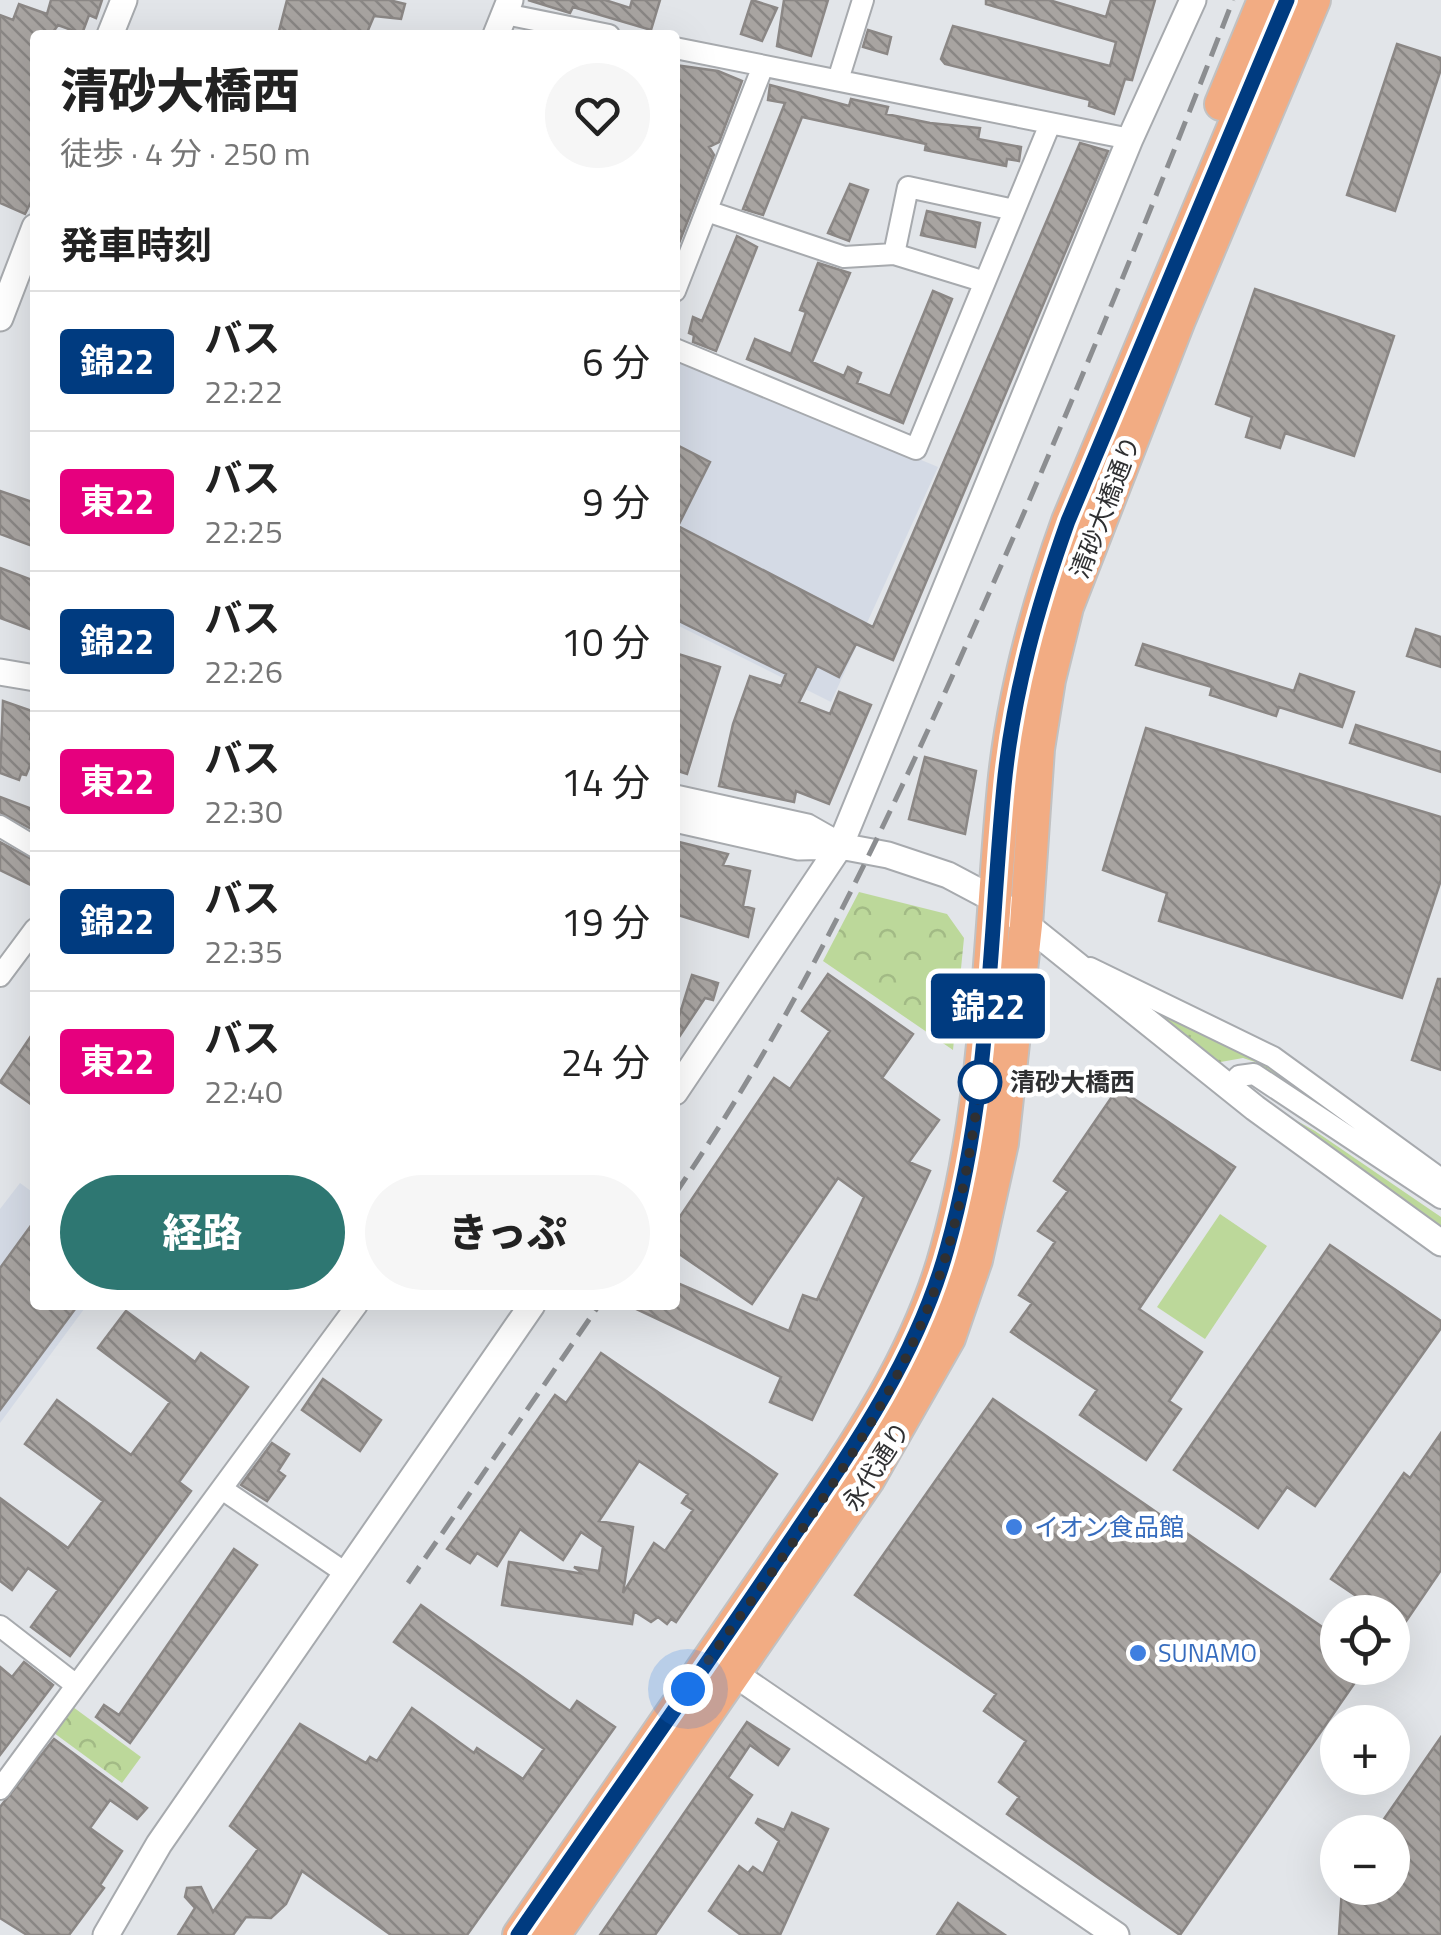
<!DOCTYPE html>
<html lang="ja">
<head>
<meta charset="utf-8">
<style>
	body { margin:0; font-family:"Titillium Web","Noto Sans JP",sans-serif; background:#f6f6f6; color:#222; height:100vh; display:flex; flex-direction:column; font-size:38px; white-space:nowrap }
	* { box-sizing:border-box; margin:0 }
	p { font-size:32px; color:#767676 }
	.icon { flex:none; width:55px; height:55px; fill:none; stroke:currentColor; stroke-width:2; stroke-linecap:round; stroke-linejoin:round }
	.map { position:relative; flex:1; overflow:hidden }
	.panel { position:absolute; left:30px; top:30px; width:650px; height:1280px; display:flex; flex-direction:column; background:#fff; border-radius:10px; box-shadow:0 10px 40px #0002 }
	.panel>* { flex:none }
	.badge { padding:0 20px; border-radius:8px; font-size:35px; line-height:65px }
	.fabs { position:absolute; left:1320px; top:1595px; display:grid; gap:20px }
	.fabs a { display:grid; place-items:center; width:90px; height:90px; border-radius:50%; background:#fff; box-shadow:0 10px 40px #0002; font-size:50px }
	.you { position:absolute; width:50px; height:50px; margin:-25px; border:8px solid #fff; border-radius:50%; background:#1a73e8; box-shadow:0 0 0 15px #1a73e833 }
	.map>.badge { position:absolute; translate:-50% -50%; box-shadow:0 0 0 5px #fff }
	h2 { padding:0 30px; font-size:38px; line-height:90px }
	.round { display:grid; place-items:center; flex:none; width:105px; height:105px; border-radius:52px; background:#f6f6f6 }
	.head { display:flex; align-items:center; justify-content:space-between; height:170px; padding:0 30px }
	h1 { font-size:48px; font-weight:800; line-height:75px }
	.primary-button { display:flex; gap:20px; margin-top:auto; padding:20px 30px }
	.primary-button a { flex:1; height:115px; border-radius:60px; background:#2e7772; color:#fff; font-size:40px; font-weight:800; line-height:115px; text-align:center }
	.primary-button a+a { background:#f6f6f6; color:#222 }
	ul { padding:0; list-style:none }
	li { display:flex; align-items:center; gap:30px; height:140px; padding:0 30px; border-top:2px solid #e0e0e0 }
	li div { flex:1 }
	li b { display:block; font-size:38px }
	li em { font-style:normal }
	li .badge { min-width:110px; font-weight:700; text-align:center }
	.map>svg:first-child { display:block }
	.built { fill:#d4dae5 }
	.grass { fill:url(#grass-tufts) }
	.park { fill:url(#park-crowns) }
	.pitch { fill:#bcd89a }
	.building { fill:url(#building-back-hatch); stroke:#8b8785; stroke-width:2.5; fill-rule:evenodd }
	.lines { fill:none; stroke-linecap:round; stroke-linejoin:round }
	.minor-casing { stroke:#a7aaae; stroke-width:24 }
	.tertiary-casing { stroke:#a7aaae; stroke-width:29 }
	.primary-casing { stroke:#c1c1c2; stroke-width:36 }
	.minor { stroke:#fff; stroke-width:20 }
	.tertiary { stroke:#fff; stroke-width:25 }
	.primary { stroke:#f2ac83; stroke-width:32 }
	.rail { stroke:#8c8e91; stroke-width:5; stroke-dasharray:20 10; stroke-linecap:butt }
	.line-casing { stroke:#fff; stroke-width:22 }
	.line { stroke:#003b80; stroke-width:15 }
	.walk { stroke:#2f3032; stroke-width:10; stroke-dasharray:0 18 }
	.stop-dot { fill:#fff; stroke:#003b80; stroke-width:5 }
	.shop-dot { fill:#3f7fe0; stroke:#fff; stroke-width:4 }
	.labels { text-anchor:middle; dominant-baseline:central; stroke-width:9; stroke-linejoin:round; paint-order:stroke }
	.street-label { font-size:25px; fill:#2f3032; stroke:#fff }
	.stop-label { font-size:25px; font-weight:bold; fill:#2f3032; stroke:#fff; text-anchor:start }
	.shop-label { font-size:25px; fill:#366cbe; stroke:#fff; text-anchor:start }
</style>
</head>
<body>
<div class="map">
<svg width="1441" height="1935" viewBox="0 0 1441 1935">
	<defs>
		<pattern id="grass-tufts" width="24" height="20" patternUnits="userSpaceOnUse" patternTransform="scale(2.5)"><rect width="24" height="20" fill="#bcd89a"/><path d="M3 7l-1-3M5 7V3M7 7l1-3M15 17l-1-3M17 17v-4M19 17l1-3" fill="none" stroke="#a2ba85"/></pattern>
		<pattern id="park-crowns" width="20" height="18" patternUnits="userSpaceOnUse" patternTransform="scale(2.5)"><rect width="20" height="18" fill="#bcd89a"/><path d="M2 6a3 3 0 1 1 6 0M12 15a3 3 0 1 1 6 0" fill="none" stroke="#a2ba85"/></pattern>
		<pattern id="building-back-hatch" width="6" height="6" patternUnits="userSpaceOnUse" patternTransform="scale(2.5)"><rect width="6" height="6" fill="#a8a4a1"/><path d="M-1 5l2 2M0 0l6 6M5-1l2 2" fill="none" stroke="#898684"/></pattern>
	</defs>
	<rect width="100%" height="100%" fill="#e2e5e9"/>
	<path class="built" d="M675,357l263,110 -107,235 -156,-78z
		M20,1183l15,11v111h52l-87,118v-214z"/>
	<path class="grass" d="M1142,1002l94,43 97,63 -4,4 -74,-50 -12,-4 -28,5z
		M1265,1103l50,28 126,86v13z"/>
	<path class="park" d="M859,892l88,22 17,24 -11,112 -130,-89z
		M73,1707l68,50 -19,26 -68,-50z"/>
	<path class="pitch" d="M1220,1214l47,32 -62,93 -48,-32z"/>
	<path class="building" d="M51,0h51l-6,18 -7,-3 -7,19 -24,-9 -7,10h-16v159l-10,20 -25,-11v-188l13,5 6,-16 28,10z
		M287,0h102l16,4 -4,15 -27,-3 -8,19h-88z
		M528,0h77l25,8 2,-8h28l-9,30 -78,-23 -3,6z
		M752,0l25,8 -15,33 -21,-7z
		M784,0h44l-17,56 -34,-10z
		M986,0h63l57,17 5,-17h44l-23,80 -7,-1 -11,35 -25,-8 1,-6 -145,-36 -4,-5 12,-33 157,40 6,-24 -130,-38z
		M868,30l23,7 -4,17 -24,-7z
		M1397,44l44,14v11l-46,142 -48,-16z
		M675,65l43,6 24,10 -23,61 -10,5 5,8 -39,98z
		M770,85l79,21 2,-7 37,8 -2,7 44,9 50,5 -2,11 43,8 -2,14 -12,-2 -1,7 -81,-16 1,-6 -124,-27 -39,98 -20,-6 42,-106 -17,-3z
		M1080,143l28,8 -215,509 -37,-16 -17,33 -22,-11 -18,36 31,12 9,-22 32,13 -42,99 -33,-13 -2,11 -75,-16 14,-62 17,-48 31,10 5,-12 -111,-55v-175l35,18 -32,64 195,101z
		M850,184l18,6 -19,51 -21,-8z
		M927,211l53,12 -5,24 -54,-12z
		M737,236l20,11 -41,104 -23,-9 1,-7 -5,-2 4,-16 9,4z
		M818,263l32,10 -38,89 32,14 4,-9 13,6 -4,10 33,13 43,-105 19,8 -49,124 -156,-64 8,-20 36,15 15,-42 -6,-2z
		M1255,289l139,47 -40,120 -69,-23 -5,15 -34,-11 6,-20 -36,-13z
		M0,491l35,12v44l-35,-13z
		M0,568l35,13v50l-35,-13z
		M1416,629l25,8v30l-34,-11z
		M1143,644l151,47 6,-17 54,18 -12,35 -63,-20 -3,9 -66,-21 2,-8 -76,-22z
		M675,653l45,14 -33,107 -12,-4z
		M3,701l32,11 -5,27 5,1v14l-9,21 -5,-1 -2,6 -19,-7z
		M1356,725l85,27v20l-91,-29z
		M1146,728l295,89v63l-39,118 -243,-77 8,-28 -64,-23z
		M925,757l51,14 -11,63 -56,-15z
		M0,797l35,13v21l-35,-19z
		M675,841l53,13 -5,11 27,6 -7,35 11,3 -6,28 -73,-23z
		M0,842l35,19v26l-35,-17z
		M828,974l85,60 -31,44 57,42 -30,42 21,9 -118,249 -42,-18 11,-25 -153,-72h47v-23l114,49 14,-36 14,5 47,-103 -26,-19 -86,126 -77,-53v-27l99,-146 16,11 40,-58 -28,-20z
		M692,975l26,8 -5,17 -8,-2 -30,45v-14z
		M1438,979h3v91l-29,-10z
		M35,1030v77l-35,-25z
		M1118,1088l117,79 -96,142 63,43 -33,49 12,8 -35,51 -66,-45 17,-25 -86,-58 21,-29 -13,-8 36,-53 -17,-11 30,-40 -14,-10z
		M35,1220v85h43l-78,105v-142z
		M1330,1245l111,76v7l-126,178 -28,-19 -29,41 -84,-58z
		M126,1311l69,51 6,-9 47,34 -69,95 12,9 -121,165 -39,-29 27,-37 -30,-22 -16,22 -12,-9v-83l68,50 35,-47 -78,-57 32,-44 74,55 39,-53 -72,-54z
		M601,1353l176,121 -101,148 -5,-3 -4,5 -9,-7 -7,5 -17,-11 -2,13 -130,-19 7,-43 75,12 -10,-7 25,4 4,-24 -22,-15 -18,28 -43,-31 -23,37 -20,-13 -7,10 -23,-14 108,-154 11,8zM639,1461l49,33 -6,9 11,7 -28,41 -11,-8 -31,50 10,-66 -34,-6z
		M323,1379l58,41 -21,31 -58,-41z
		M993,1399l345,239v30h27l-185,267 -173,-121 12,-17 -20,-15 27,-41 -42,-30 12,-17 -141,-99z
		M1441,1433v137l-39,57 -10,-6v-9h-12l-49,-33 73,-106 6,5z
		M272,1443l17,11 -11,17 7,5 -18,25 -26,-16z
		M234,1549l23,16 -127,178 -34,-26 8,-12 15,10z
		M421,1605l149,106 7,-10 38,26 -148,208h-76l-89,-64 -16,33 -15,14 -25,-1 -13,18h-55l17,-27 -10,-11 2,-9 14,-1 12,25 45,-63 -28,-23 70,-102 66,39 4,-6 7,4 35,-53 62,45 3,-5 46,31 21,-30 -150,-107z
		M24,1662l29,23 -53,70v-88l12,10z
		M747,1722l42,27 -11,16 -28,-20 -22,33 24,17 -97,140h-55z
		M1441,1737v198h-102l3,-47h50v-56h-17z
		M54,1739l93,69 -10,11 -27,-19 -20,28 32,23 -22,34 4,3 -35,47h-42l-27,-17v-111z
		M792,1813l36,16 -48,106h-39l-32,-24 30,-45 9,7 5,-6 10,7 16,-33 -23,-18 2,-4 26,11z
		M958,1903l47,32h-68z"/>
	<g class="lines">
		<g class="minor-casing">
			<path id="minor" d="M505,14l104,21
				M675,48l455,91
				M838,80l25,-80
				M707,211l137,46 50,-3 88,27
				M894,254l14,-67 106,23
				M675,291l88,-225
				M675,349l241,100 134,-325
				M0,826l35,21
				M1090,968l183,89 168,122
				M0,976l35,-47
				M1229,1087l10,-11 15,-2 187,124
				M222,1489l125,85
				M0,1626l76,59
				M0,1789l357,-484"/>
		</g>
		<g class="tertiary-casing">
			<path id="tertiary" d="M110,35l14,-35
				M496,35l14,-35
				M0,318l35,-91
				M0,672l35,6
				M675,798l132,29 30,17
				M675,819l124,28 41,-1 48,9 60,20 49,26 258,207 186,135
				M675,1092l165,-246 290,-707 63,-139
				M720,1664l396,271
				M106,1935l53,-91 373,-539"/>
		</g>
		<g class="primary-casing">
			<path id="primary" d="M1221,104l43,-104
				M519,1935c82,-120 166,-239 248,-360 69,-102 147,-204 180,-326 42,-152 42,-308 57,-463 9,-92 33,-179 64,-265l219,-521
				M554,1935l314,-455 81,-142 27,-78 26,-117 24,-218 12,-176 11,-69 18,-73 112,-287 135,-320"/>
		</g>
		<use href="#minor" class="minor"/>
		<use href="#tertiary" class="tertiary"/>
		<use href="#primary" class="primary"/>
		<path class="rail" d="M675,1194c127,-186 221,-389 311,-594 87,-198 169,-398 247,-600
			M408,1583l191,-278"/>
	</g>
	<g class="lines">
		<g class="line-casing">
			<path id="line" d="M518,1935c84,-122 170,-243 253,-366 68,-101 143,-201 176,-320 43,-152 42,-308 57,-463 9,-92 33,-178 64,-265l219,-521"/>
		</g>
		<use href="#line" class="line"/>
		<path class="walk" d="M688,1689c85,-121 200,-264 248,-403 25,-70 36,-143 46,-216l-2,12"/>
	</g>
	<circle class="stop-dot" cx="980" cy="1082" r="20"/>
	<g class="shop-dot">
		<circle cx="1014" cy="1527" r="10"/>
		<circle cx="1138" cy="1653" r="10"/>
	</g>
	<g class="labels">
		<g class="street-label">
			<text transform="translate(1105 507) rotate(-69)">清砂大橋通り</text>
			<text transform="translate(876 1466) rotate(-57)">永代通り</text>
		</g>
		<g class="stop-label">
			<text x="1010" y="1082">清砂大橋西</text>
		</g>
		<g class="shop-label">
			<text x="1034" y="1527">イオン食品館</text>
			<text x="1158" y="1653">SUNAMO</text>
		</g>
	</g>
</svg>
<div class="fabs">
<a><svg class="icon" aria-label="locate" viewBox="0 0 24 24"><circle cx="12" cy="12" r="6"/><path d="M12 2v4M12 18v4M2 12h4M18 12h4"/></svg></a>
<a>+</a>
<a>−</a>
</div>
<div class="you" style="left:688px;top:1689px"></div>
<b class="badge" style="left:988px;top:1006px;background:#003b80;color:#fff">錦22</b>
<section class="panel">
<div class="head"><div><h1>清砂大橋西</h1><p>徒歩 · 4 分 · 250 m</p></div><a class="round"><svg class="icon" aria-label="heart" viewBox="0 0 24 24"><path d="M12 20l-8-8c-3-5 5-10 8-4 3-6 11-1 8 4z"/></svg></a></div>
<h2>発車時刻</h2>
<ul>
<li><span class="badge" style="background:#003b80;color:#fff">錦22</span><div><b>バス</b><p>22:22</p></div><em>6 分</em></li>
<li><span class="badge" style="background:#e6007e;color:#fff">東22</span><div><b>バス</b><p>22:25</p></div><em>9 分</em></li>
<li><span class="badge" style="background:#003b80;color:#fff">錦22</span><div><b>バス</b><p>22:26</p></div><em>10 分</em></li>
<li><span class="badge" style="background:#e6007e;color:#fff">東22</span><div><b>バス</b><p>22:30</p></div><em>14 分</em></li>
<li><span class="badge" style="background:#003b80;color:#fff">錦22</span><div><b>バス</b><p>22:35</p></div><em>19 分</em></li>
<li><span class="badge" style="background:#e6007e;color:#fff">東22</span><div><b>バス</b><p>22:40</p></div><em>24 分</em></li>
</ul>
<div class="primary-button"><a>経路</a><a>きっぷ</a></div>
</section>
</div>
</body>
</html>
